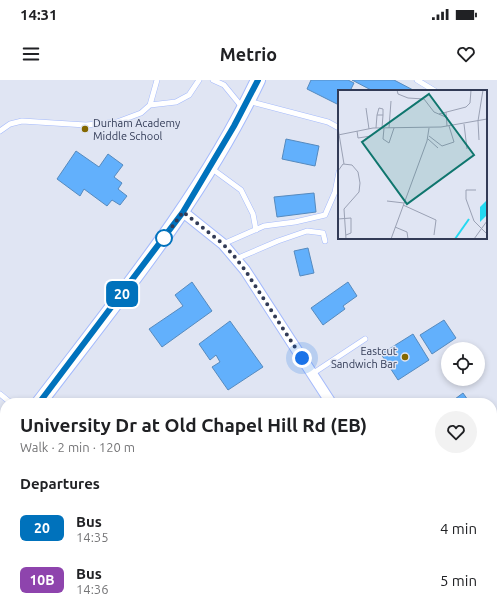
<!DOCTYPE html>
<html lang="en">
<head>
<meta charset="utf-8">
<style>
	body { margin:0; font-family:Ubuntu,sans-serif; background:#f2f2f2; color:#202124; height:100vh; display:flex; flex-direction:column; font-size:15px; white-space:nowrap }
	* { box-sizing:border-box; margin:0 }
	p { font-size:13px; color:#757577 }
	.icon { flex:none; width:22px; height:22px; fill:none; stroke:currentColor; stroke-width:2; stroke-linecap:round; stroke-linejoin:round }
	.map { position:relative; flex:1; overflow:hidden }
	.drawer { position:absolute; left:0px; top:318px; width:497px; height:216px; display:flex; flex-direction:column; background:#fff; border-radius:16px 16px 0 0; box-shadow:0 2px 6px #0003 }
	.drawer>* { flex:none }
	.badge { padding:0 8px; border-radius:6px; font-size:14px; line-height:26px }
	.tools { position:absolute; left:441px; top:262px; display:grid; gap:8px }
	.tools a { display:grid; place-items:center; width:44px; height:44px; border-radius:50%; background:#fff; box-shadow:0 2px 6px #0003; font-size:20px }
	.you { position:absolute; width:20px; height:20px; margin:-10px; border:3px solid #fff; border-radius:50%; background:#1a73e8; box-shadow:0 0 0 6px #1a73e833 }
	.map>.badge { position:absolute; translate:-50% -50%; box-shadow:0 0 0 2px #fff }
	h2 { padding:0 20px; font-size:15px; line-height:36px }
	.round { display:grid; place-items:center; flex:none; width:42px; height:42px; border-radius:21px; background:#f2f2f2 }
	.head { display:flex; align-items:center; justify-content:space-between; height:68px; padding:0 20px }
	h1 { font-size:19px; font-weight:700; line-height:30px }
	ul { padding:0; list-style:none }
	li { display:flex; align-items:center; gap:12px; height:52px; padding:0 20px }
	li div { flex:1 }
	li b { display:block; font-size:15px }
	li em { font-style:normal }
	li .badge { min-width:44px; font-weight:700; text-align:center }
	.status { display:flex; justify-content:space-between; align-items:center; height:28px; padding:0 20px; background:#fff; direction:ltr }
	.status svg { height:11px; fill:currentColor }
	header { display:flex; justify-content:space-between; align-items:center; height:52px; padding:0 20px; background:#fff; font-size:18px; font-weight:700 }
	.map>svg:first-child { display:block }
	.building { fill:#62b0fc; stroke:#568abe }
	.lines { fill:none; stroke-linecap:round; stroke-linejoin:round }
	.service-casing { stroke:#a4bafc; stroke-width:6 }
	.minor-casing { stroke:#a4bafc; stroke-width:12 }
	.secondary-casing { stroke:#a4bafc; stroke-width:16 }
	.service { stroke:#fff; stroke-width:5 }
	.minor { stroke:#fff; stroke-width:10 }
	.secondary { stroke:#fff; stroke-width:14 }
	.line-casing { stroke:#fff; stroke-width:9 }
	.line { stroke:#0072bc; stroke-width:6 }
	.walk { stroke:#323b56; stroke-width:4; stroke-dasharray:0 7.2 }
	.poi-dot { fill:#846801; stroke:#e0e5f3; stroke-width:1.5 }
	.stop-dot { fill:#fff; stroke:#0072bc; stroke-width:2 }
	.labels { text-anchor:middle; dominant-baseline:central; stroke-width:3; stroke-linejoin:round; paint-order:stroke }
	.poi-label { font-size:11px; fill:#323b56; stroke:#e0e5f3; text-anchor:start }
	.inset-river { fill:none; stroke:#23d9f1; stroke-width:2 }
	.inset-road { fill:none; stroke:#9aa1b4; stroke-width:1 }
	.view { fill:#0f766e; fill-opacity:0.15; stroke:#0f766e; stroke-width:2 }
	.inset-edge { fill:none; stroke:#323b56; stroke-width:2 }
</style>
</head>
<body>
<div class="status"><b>14:31</b><svg viewBox="0 0 49 12"><path d="M0 12V9h3v3zM5 12V6h3v6zM10 12V3h3v9zM15 12V0h3v12zM26 1h20v11H26zM47 4h2v5h-2z"/></svg></div>
<header><svg class="icon" aria-label="menu" viewBox="0 0 24 24"><path d="M4 6h16M4 12h16M4 18h16"/></svg>Metrio<svg class="icon" aria-label="heart" viewBox="0 0 24 24"><path d="M12 20l-8-8c-3-5 5-10 8-4 3-6 11-1 8 4z"/></svg></header>
<div class="map">
<svg width="497" height="534" viewBox="0 0 497 534">
	<rect width="100%" height="100%" fill="#e0e5f3"/>
	<path class="building" d="M311,0h37l6,3 -3,6 3,2h-15v14l-32,-16z
		M352,0h42l21,11h-42z
		M286,59l33,7 -4,20 -33,-7z
		M76,71l23,16 9,-13 15,11 -9,12 8,6 -4,6 9,7 -7,9 -8,-5 -5,6 -23,-17 -4,7 -23,-17z
		M314,113l2,19 -39,5 -3,-20z
		M308,168l6,25 -14,3 -6,-25z
		M192,202l20,29 -50,36 -13,-18 34,-23 -8,-11z
		M348,202l9,14 -14,10 2,3 -22,16 -12,-17z
		M444,240l12,18 -24,16 -12,-19z
		M230,241l33,46 -35,23 -16,-23 8,-5 -4,-7 -6,5 -11,-16z
		M413,254l16,26 -31,20 -17,-26z
		M463,313l7,10h-12l-3,-4z
		M497,376v36l-5,3v-36z
		M497,465v29l-4,3 -1,-28z
		M52,529h61l-4,5h-50z"/>
	<g class="lines">
		<g class="service-casing">
			<path id="service" d="M213,0l11,5 18,22
				M417,0l18,11
				M248,21l80,21 11,6
				M150,25l7,-25
				M0,51l10,-7 12,-3 64,4 31,-3 24,-9 9,-8 26,-3 13,-7 10,-15
				M211,88l30,22 12,24 3,16
				M223,164l41,-18 31,-4 30,-7 10,-23 4,-20
				M236,179l42,-18 29,-10 16,2 2,8
				M312,294l53,-35
				M0,314l11,9
				M45,316l8,7
				M0,472l2,-4"/>
		</g>
		<g class="minor-casing">
			<path id="minor" d="M183,132l40,32 22,26 86,133
				M467,529l3,5"/>
		</g>
		<g class="secondary-casing">
			<path id="secondary" d="M39,323c79,-104 163,-205 219,-323
				M0,377l5,-7"/>
		</g>
		<use href="#service" class="service"/>
		<use href="#minor" class="minor"/>
		<use href="#secondary" class="secondary"/>
	</g>
	<g class="lines">
		<g class="line-casing">
			<path id="line" d="M39,323l144,-191 51,-86 24,-46"/>
		</g>
		<use href="#line" class="line"/>
		<path class="walk" d="M164,158l19,-26 40,32 11,12 11,14 57,88"/>
	</g>
	<g class="poi-dot">
		<circle cx="85" cy="49" r="4"/>
		<circle cx="405" cy="277" r="4"/>
	</g>
	<circle class="stop-dot" cx="164" cy="158" r="8"/>
	<g class="labels">
		<g class="poi-label">
			<text x="93" y="43">Durham Academy<tspan x="93" dy="13">Middle School</tspan></text>
			<text x="397" y="271" text-anchor="end">Eastcut<tspan x="397" dy="13">Sandwich Bar</tspan></text>
		</g>
	</g>
	<g transform="translate(338 10)">
		<rect width="149" height="149" fill="#e0e5f3"/>
		<path d="M149,110v15l-7,7v-15z" fill="#23d9f1"/>
		<path class="inset-river" d="M117,149l14,-20"/>
		<path class="inset-road" d="M59,0l1,4 10,4 16,1 10,13 14,6M28,18l3,21M108,22l1,14M101,24l27,-7 4,-4 1,-13M39,25l2,-7 4,1v6M140,31l1,19M140,31l5,-31M126,34l3,25M0,38l6,36M38,38l1,-13h6l-1,13M46,38l-1,11 6,4 5,-15M51,38l2,-27M19,41l1,7 13,-2M0,45l35,-7 68,-1 46,-8M91,46l13,10 12,-4 -5,-16M90,49l10,9M0,81l5,-7 9,1 6,7 2,11 -1,9 -15,17 2,30M138,100h-10v9l8,22 13,13M49,111l17,2M65,115l33,15 -2,15M0,129l13,-1v15l-5,2M57,137l12,5 1,7M53,149l36,-98 2,-13M136,149l13,-18"/>
		<path class="view" d="M91,4l45,61 -67,49 -45,-62z"/>
		<rect width="149" height="149" class="inset-edge"/>
	</g>
</svg>
<div class="tools">
<a><svg class="icon" aria-label="locate" viewBox="0 0 24 24"><circle cx="12" cy="12" r="6"/><path d="M12 2v4M12 18v4M2 12h4M18 12h4"/></svg></a>
</div>
<div class="you" style="left:302px;top:278px"></div>
<b class="badge" style="left:122px;top:214px;background:#0072bc;color:#fff">20</b>
<section class="drawer">
<div class="head"><div><h1>University Dr at Old Chapel Hill Rd (EB)</h1><p>Walk · 2 min · 120 m</p></div><a class="round"><svg class="icon" aria-label="heart" viewBox="0 0 24 24"><path d="M12 20l-8-8c-3-5 5-10 8-4 3-6 11-1 8 4z"/></svg></a></div>
<h2>Departures</h2>
<ul>
<li><span class="badge" style="background:#0072bc;color:#fff">20</span><div><b>Bus</b><p>14:35</p></div><em>4 min</em></li>
<li><span class="badge" style="background:#8e44ad;color:#fff">10B</span><div><b>Bus</b><p>14:36</p></div><em>5 min</em></li>
</ul>
</section>
</div>
</body>
</html>
